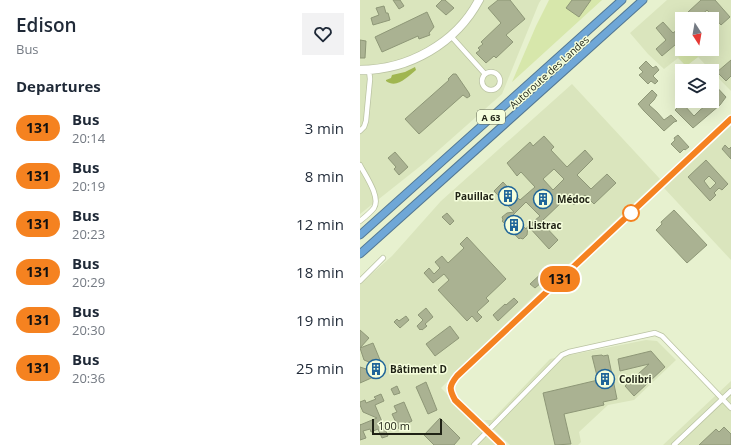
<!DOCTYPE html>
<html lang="en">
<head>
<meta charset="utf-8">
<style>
	body { margin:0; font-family:"Open Sans",sans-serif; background:#f2f2f3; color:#1f2937; height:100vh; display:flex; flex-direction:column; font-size:15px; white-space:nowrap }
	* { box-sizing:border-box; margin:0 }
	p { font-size:13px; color:#747a83 }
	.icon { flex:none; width:22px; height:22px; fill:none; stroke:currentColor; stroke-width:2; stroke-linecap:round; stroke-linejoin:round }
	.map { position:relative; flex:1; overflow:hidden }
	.details { display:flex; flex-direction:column; background:#fff; width:360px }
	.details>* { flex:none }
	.badge { padding:0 8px; border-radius:13px; font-size:14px; line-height:26px }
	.needle { width:26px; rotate:169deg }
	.buttons { position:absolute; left:315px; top:12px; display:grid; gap:8px }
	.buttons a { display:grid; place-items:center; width:44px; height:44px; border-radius:0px; background:#fff; box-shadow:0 4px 16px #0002; font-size:20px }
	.scale { position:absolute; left:12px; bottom:10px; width:70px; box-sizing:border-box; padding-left:4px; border:2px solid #1f2215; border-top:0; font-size:11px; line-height:14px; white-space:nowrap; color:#1f2215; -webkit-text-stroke:3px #f5fedc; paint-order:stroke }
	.map>.badge { position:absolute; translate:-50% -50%; box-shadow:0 0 0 2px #fff }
	h2 { padding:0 16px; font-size:15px; line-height:36px }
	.round { display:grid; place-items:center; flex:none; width:42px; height:42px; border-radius:0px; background:#f2f2f3 }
	.summary { display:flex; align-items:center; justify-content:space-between; height:68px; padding:0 16px }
	h1 { font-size:19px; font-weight:600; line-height:30px }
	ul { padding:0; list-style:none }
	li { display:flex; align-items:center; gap:12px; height:48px; padding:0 16px }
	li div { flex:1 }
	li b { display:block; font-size:15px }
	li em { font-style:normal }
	li .badge { min-width:44px; font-weight:700; text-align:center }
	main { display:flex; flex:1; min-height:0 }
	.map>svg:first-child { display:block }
	.built { fill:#dae5bd; fill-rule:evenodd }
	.green { fill:#d7e7ab }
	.water { fill:#a0b650 }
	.building { fill:#aab292; stroke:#8e9777; fill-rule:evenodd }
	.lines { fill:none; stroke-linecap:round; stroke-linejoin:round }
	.minor-casing { stroke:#bac3a2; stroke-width:6 }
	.highway-casing { stroke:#537893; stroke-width:9 }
	.minor { stroke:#fff; stroke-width:4.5 }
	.highway { stroke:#6fa7d7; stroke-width:7 }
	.line-casing { stroke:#fff; stroke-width:9 }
	.line { stroke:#f58220; stroke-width:6 }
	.stop-dot { fill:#fff; stroke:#f58220; stroke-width:2 }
	.labels { text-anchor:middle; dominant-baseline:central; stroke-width:3; stroke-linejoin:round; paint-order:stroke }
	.shield { fill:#f5fedc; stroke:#5f6451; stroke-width:1 }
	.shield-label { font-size:9px; font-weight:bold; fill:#1f2215 }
	.street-label { font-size:10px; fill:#1f2215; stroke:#f5fedc }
	.poi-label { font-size:10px; font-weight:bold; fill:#1f2215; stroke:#f5fedc; text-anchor:start }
</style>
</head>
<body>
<main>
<section class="details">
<div class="summary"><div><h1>Edison</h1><p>Bus</p></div><a class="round"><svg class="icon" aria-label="heart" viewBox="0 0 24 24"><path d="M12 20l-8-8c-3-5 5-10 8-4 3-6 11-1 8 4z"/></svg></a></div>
<h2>Departures</h2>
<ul>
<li><span class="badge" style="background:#f58220;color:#111">131</span><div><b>Bus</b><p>20:14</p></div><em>3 min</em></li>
<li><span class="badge" style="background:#f58220;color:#111">131</span><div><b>Bus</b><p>20:19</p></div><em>8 min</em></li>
<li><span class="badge" style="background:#f58220;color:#111">131</span><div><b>Bus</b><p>20:23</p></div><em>12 min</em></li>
<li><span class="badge" style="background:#f58220;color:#111">131</span><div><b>Bus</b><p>20:29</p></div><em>18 min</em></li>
<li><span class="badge" style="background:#f58220;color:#111">131</span><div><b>Bus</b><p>20:30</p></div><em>19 min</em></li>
<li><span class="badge" style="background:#f58220;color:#111">131</span><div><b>Bus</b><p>20:36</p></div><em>25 min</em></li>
</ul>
</section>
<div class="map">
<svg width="371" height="445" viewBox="0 0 371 445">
	<rect width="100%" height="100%" fill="#e7f1cf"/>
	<path class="built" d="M0,0h181l-2,3 -37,91 -79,70 -63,50z
		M307,0h64v91l-33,-34 -12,9 -8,-8 -14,11 -16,-15 -18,-21zM322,19h30v30h-30z
		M212,84l88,95 -128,119 -91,90 57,57h-138v-161l32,-28 49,-55z
		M371,124v136l-67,-72z
		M286,340l11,1 19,19 -42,40 -26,5 -29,27 2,10 -3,3h-68l-26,-25h8l58,-61z
		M371,381v64h-68z"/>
	<path class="green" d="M189,0h53l-90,82 24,-56z
		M327,49h5l6,8 -12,9 -8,-9z"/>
	<path class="water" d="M55,67l1,3c-9,7 -19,19 -30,11v-1l5,-2 1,-3 13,-3z"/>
	<path class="building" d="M33,0h7l4,6 -5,3z
		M82,0h3l9,8 -8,7 -10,-9z
		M138,0h12l15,19 -19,16 7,7 -17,16 -2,-2 -8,7 -10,-10 4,-3 -2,-2 5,-4 -2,-2 20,-19 -13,-15z
		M212,0h19l-12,17 -13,-9z
		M341,0h14l15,17 -9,8 -14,-15 -10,9h-3l-6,-7z
		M24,6l2,7h2l2,7 -17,5 -2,-7 8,-3 -3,-7z
		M67,12l7,15 -5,6 1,2 -11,4 -1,-3 -36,16 -7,-15z
		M303,22l10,11 9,-7v13l-20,17 -6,-7 10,-9 -10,-12z
		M0,40l6,1 -1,17h-5z
		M371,60v16l-5,5 -9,-9z
		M286,61l7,7 3,-2 3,4 -6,6 5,5 -3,3 -4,-3 -3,3 -9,-9 4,-3 -4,-4z
		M93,74h3l13,19 1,3 -3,2 -4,-3 -44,39 -14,-15 44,-39 -1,-1z
		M352,82l14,15 -6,8 -27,23 -18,-18 6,-6 2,2 1,-1 10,11 6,-6 8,-6 -1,-1 2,-2h3z
		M292,90l5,5 -3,5 -5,5 8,7 7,8 7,-5 6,6 -3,1 -10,9 -20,-20 -6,-7z
		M318,135l11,12 -4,3 -1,-1 -4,4 -9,-9 4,-4 -1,-2z
		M184,136l10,11 -3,3 16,17 18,-17 8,9 -16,16 14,14 16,-15 9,9 -22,21 -9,-9 -11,10 -10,-10 -1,6 -22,21 17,18 -9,9 -21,-23 12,-10 -14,-14 -13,13 13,14 2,-3 -1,9 -4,4 -3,-1 -1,1 -17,-18 1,-1 -1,-3 5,-4 7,-1 -20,-21 9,-9 17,18 15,-13 -14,-15 -4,4 -10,-13 23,-21 3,4zM194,169l10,10 -11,11 -10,-11z
		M365,145l4,4 2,-2v12l-9,-10z
		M35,152l13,15 -9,8 -5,-6 2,-2 -8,-9z
		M346,160l22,24 -6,6 -3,-2 -5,5 2,2 -6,6 -22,-24zM349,176l7,7 -6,6 -6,-8z
		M314,210l33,35 -20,18 -31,-33 6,-6 -1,-2z
		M87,213l7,8 -4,4 -8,-8z
		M107,237l39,42 -20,19 3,3 -12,11 5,5 -5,5 -5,-6 -5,5 -29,-31 11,-10 -5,-6 -11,9 -9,-10 5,-5 5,6 6,-6 -5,-6 7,-6 6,7 16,-15 -4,-4z
		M186,269l4,5 -6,6 1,2 -2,2 -2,-1 -6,5 -5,-4z
		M154,298l4,4 -20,19 -5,-6 12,-11 1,1z
		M66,308l7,9 -8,7 2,2 -5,4 -1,-1 -1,1 -3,-4 6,-6 -5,-5z
		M46,316l3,4 -9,8 -6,-6 3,-3 2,2z
		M90,326l9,12 -24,18 -9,-12z
		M0,330l9,8 -9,10z
		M13,343l12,29 -25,11v-16l6,2 3,-7 -5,-2 -4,-12z
		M291,351l14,16 -31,29 -9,-10 24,-22 -29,7 -2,-12z
		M242,355l1,1 5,-1 9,44 -14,3 1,3 -40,9 7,30 -16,1 -12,-52 55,-13 -6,-24z
		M66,382l11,28 -9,4 -12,-27z
		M37,386l3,7 -6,2 -3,-6z
		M21,394l3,7 -9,4 13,31 -6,2 -4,-9 -7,3 -1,-3 -7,2 3,7 -6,2v-16v1l17,-7 -14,-6 -3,-7v-3l5,-2 1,3 10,-4 -2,-2z
		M44,402l8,19 -10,5 1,2 -4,1 -7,-15 5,-2 -3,-6z
		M80,418l20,20 -6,7h-20l-10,-10z
		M364,427l7,7v11h-32l17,-16 3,3z"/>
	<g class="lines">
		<g class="minor-casing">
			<path id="minor" d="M90,35l35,39
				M0,68c47,0 95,-26 117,-68
				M0,72c50,0 97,-27 121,-72
				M122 81a9 9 0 1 1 18 0a9 9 0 1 1-18 0Z
				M0,131l4,-4 2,-6 4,-42 -1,-9
				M0,165c5,10 21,32 14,43 -4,5 -9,9 -14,13
				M0,281l23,-23
				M114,445l88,-90 7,-3 86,-19 7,3 69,72
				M142,445l-47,-45c-6,-11 -6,-14 2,-24l274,-257
				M314,445l57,-54"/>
		</g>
		<g class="highway-casing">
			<path id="highway" d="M0,235l262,-235
				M0,254l283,-254"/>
		</g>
		<use href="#minor" class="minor"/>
		<use href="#highway" class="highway"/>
	</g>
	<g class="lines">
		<g class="line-casing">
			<path id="line" d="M142,445l-47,-45c-6,-11 -6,-14 2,-24l274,-257"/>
		</g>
		<use href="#line" class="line"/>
	</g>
	<defs>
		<g id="building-ring" transform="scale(1)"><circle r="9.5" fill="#f5fedc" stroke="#1f6599" stroke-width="1.5"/><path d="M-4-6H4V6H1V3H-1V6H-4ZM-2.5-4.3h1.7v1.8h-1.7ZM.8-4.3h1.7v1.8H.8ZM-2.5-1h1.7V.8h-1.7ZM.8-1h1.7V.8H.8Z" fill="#1f6599"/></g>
	</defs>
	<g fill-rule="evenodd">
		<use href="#building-ring" x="148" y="196"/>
		<use href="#building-ring" x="183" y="199"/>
		<use href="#building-ring" x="154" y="225"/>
		<use href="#building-ring" x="16" y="369"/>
		<use href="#building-ring" x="245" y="379"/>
	</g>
	<circle class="stop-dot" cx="271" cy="213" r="8"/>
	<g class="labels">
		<rect class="shield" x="117" y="110" width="28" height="14" rx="3"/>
		<g class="shield-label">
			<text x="131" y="117">A 63</text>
		</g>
		<g class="street-label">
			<text transform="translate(189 72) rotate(-42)">Autoroute des Landes</text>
		</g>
		<g class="poi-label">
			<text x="134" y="196" text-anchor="end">Pauillac</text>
			<text x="197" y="199">Médoc</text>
			<text x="168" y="225">Listrac</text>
			<text x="30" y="369">Bâtiment D</text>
			<text x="259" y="379">Colibri</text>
		</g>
	</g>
</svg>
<div class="buttons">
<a><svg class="needle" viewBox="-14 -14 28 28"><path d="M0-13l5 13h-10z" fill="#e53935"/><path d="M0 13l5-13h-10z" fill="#747a83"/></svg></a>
<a><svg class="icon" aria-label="layers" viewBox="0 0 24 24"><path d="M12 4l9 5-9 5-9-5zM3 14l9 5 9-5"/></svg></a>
</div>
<div class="scale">100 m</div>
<b class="badge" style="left:200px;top:279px;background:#f58220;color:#111">131</b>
</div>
</main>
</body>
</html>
